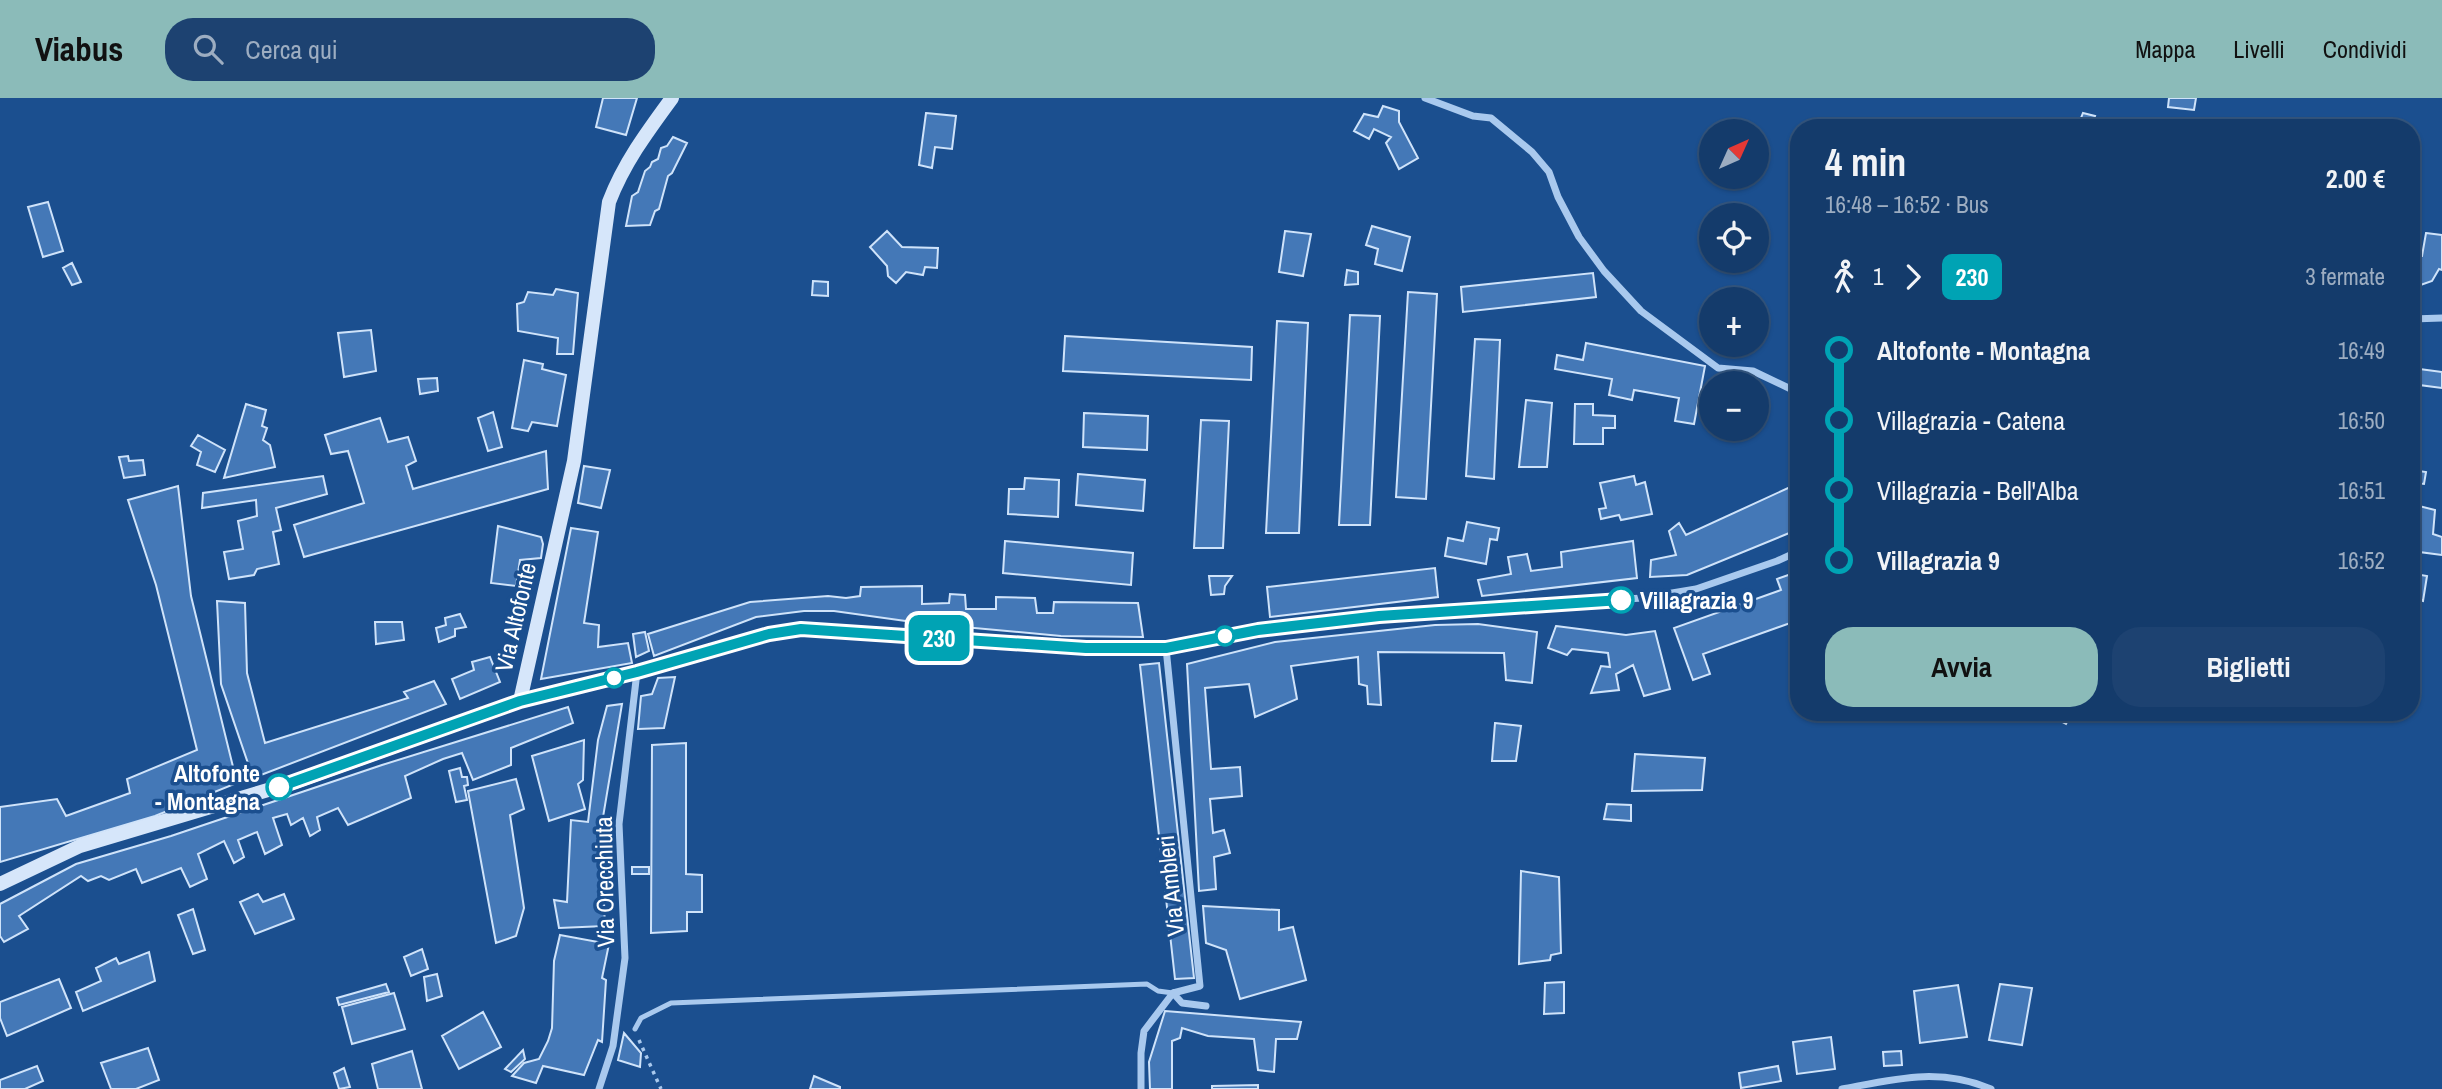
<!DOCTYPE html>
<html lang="it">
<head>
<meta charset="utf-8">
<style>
	body { margin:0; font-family:"Archivo Narrow",sans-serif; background:#1d4271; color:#f1f3f6; height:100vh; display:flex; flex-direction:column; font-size:26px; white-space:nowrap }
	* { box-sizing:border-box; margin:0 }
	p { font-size:23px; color:#9dadc1 }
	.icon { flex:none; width:38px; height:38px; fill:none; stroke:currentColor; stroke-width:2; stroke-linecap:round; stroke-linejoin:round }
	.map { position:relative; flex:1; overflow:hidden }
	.side { position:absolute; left:1790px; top:21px; width:630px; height:602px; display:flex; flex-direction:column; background:#143b6b; border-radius:28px; box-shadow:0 2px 5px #0004,0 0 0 2px #33557e }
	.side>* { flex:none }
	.badge { padding:0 14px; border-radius:10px; font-size:24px; line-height:46px }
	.needle { width:46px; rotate:45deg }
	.tools { position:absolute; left:1699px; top:21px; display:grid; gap:14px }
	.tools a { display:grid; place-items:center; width:70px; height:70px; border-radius:50%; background:#143b6b; box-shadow:0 2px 5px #0004,0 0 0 2px #33557e; font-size:35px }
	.map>.badge { position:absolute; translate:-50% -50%; box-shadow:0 0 0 4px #fff }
	.legs { display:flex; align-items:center; gap:10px; height:77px; padding:0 35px; font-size:23px }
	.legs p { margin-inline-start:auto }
	.headline { display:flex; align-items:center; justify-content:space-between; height:119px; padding:0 35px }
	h1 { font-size:38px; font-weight:700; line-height:52px }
	.primary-button { display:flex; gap:14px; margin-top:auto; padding:14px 35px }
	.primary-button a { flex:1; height:80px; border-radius:28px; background:#8bbbb9; color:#111; font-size:28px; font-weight:700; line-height:80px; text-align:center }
	.primary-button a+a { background:#1d4271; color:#f1f3f6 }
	ul { padding:0 35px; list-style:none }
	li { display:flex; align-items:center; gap:24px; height:70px; font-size:26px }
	li i { display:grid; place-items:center; width:10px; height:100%; margin:0 9px; background:currentColor }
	li i::after { content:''; width:18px; height:18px; margin:-9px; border:5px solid; border-radius:50%; background:#143b6b }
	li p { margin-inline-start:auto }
	li:first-child i { background:linear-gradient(#0000 50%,currentColor 0) }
	li:last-child i { background:linear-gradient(currentColor 50%,#0000 0) }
	header { display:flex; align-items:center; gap:42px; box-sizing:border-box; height:98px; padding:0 35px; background:#8bbbb9; color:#111 }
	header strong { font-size:33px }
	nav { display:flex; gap:38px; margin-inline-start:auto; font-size:24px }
	.search { width:490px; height:63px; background:#1d4271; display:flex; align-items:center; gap:18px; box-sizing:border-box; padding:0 24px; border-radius:28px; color:#9dadc1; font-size:26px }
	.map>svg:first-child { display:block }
	.building { fill:#4478b7; stroke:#cfe3fa; stroke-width:2 }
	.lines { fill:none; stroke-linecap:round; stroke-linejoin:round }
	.path { stroke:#a9c9ee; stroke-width:3.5; stroke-dasharray:3.5 5; stroke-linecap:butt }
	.lane { stroke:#a9c9ee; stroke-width:5 }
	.street { stroke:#a9c9ee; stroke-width:7 }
	.secondary { stroke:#d6e6fa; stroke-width:14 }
	.line-1-casing { stroke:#fff; stroke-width:16 }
	.line-1 { stroke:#00a3b4; stroke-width:10 }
	.stop-1-dot { fill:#fff; stroke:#00a3b4; stroke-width:3.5 }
	.labels { text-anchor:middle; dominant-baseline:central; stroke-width:7; stroke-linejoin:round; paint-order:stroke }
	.stop-label { font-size:24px; font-weight:bold; fill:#fff; stroke:#1b4f8f; text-anchor:start }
	.street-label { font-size:24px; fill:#fff; stroke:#1b4f8f }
</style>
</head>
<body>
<header>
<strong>Viabus</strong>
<div class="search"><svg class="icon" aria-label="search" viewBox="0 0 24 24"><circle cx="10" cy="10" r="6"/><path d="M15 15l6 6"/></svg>Cerca qui</div>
<nav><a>Mappa</a><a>Livelli</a><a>Condividi</a></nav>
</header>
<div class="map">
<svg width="2442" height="991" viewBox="0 0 2442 991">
	<rect width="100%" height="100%" fill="#1b4f8f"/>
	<path class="building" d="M603,0h34l-11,37 -30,-8z
		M2169,0h27l-2,12 -26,-3z
		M1383,8l16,5v11l19,36 -19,11 -13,-26 5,-6 -17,-8 -5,10 -15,-8 10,-17 14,3z
		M926,15l30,3 -4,33 -17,-2 -3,21 -13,-3z
		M2083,15l12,3 -5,12h-13z
		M673,39l14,6 -15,30 -4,3 -9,33 -4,2 -5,14 -24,1 6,-30 6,-4 7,-21 5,-4 2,-5 6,-3 3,-11 6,-2z
		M48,104l15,49 -20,6 -15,-50z
		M1372,128l38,11 -8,34 -27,-7 3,-15 -12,-4z
		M887,133l15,16 36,1 -1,20 -12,-1 -2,8 -17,-3 -10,11 -8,-7 -1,-10 -17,-19z
		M1285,133l26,3 -8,42 -24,-4z
		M2426,135l16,2v35l-3,-1 -7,12 -20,7v-31l10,-1z
		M72,165l9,19 -9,3 -9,-17z
		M1347,172l11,2v12l-13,1z
		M1593,175l3,24 -133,15 -2,-25z
		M813,183l15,1v14l-16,-1z
		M556,191l22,4 -5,61h-16l1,-16 -40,-7 -1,-27 7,-2 4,-10 25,3z
		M1408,194l29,2 -11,205 -30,-2z
		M1350,217l30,1 -10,209h-31z
		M1277,223l31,2 -9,210h-33z
		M371,232l5,41 -32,6 -6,-44z
		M1065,238l187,11 -1,33 -188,-9z
		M1475,241l25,1 -6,139 -28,-3z
		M1586,245l119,23 -11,58 -19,-3 4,-23 -45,-8 -2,10 -23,-5 3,-16 -57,-10 2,-14 26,5z
		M524,262l19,4 -1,5 24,6 -9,51 -25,-4 -4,9 -16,-3z
		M2412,270l30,4v16l-30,-4z
		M437,280l1,13 -18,3 -2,-15z
		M1526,302l26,3 -5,64h-28z
		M246,306l20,6 -4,16 5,2 -4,12 7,5 5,22 -51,11z
		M1575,306h18v11l22,1v12h-12v16h-29z
		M493,314l9,35 -14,4 -10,-33z
		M1084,315l64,3 -1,34 -64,-3z
		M380,320l8,24 20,-5 8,24 -10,5 7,23 133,-38 2,38 -244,68 -10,-32 70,-22 -16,-52 -17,3 -6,-19z
		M1201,322l28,1 -6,127h-29z
		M198,337l27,15 -10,22 -18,-7 4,-13 -10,-6z
		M128,358l1,5 14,-1 2,15 -21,3 -5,-21z
		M584,368l26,4 -9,38 -23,-5z
		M2412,372l14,2 -2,12 -8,-1 -1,22 20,5 -2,24 9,3v18l-30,-4z
		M1078,376l67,6 -2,31 -67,-6z
		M323,378l4,18 -51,14 5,22 -8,2 6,32 -22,5 -3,6 -25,4 -5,-27 19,-3 -5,-28 19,-5 -1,-16 -54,8 1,-15z
		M1634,378l2,9 9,-3 7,32 -31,6 -2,-5 -18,4 -2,-10 7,-1 -6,-25z
		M1025,380l34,2 -1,37 -50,-3 1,-25h15z
		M1799,385v46l-112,46 -37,2 1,-17 25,-5 -7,-24 10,-8 7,12z
		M178,388l13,110 46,187 -82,33 -155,46v-55l57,-8 9,17 64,-23 -3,-14 70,-29 -41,-165 -28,-85z
		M1467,424l32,6 -2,12 -7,-1 -4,25 -41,-8 3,-18 15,3z
		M498,428l43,11 2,7 -2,14 -21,2 -4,26 -25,-3z
		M571,430l27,4 -14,91 15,2 -1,22 30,-4 4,20 -91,16z
		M1005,443l128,12 -2,32 -128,-12z
		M1633,443l4,37 -155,18 -4,-16 33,-6 -3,-17 19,-3 4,17 31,-4 -1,-15z
		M2412,464h4l-1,12 12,2 -4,25 -8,-2 -3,21z
		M1435,470l3,29 -168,20 -3,-30z
		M1791,476l4,14 4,-2v52l-6,-16 -90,32 7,20 -17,6 -19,-52 107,-38 -4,-11z
		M1209,478h23l-7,10 -1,8 -13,1z
		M922,488v18l27,-1 1,-9 15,1 1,14h30v-12l39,1 2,15h16l1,-11 84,1 5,34 -82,-1 -141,-13 -86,-12h-30l-48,6 -102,39 -6,-22 102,-32 78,-6 18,2 14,-2 1,-9z
		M217,503l28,2 2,70 18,70 143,-45 -4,-6 30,-11 12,23 -193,74 -32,-94z
		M460,516l6,13 -11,2v7l-16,6 -3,-14 10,-3 -1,-7z
		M375,524h27l2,18 -28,4z
		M1478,526l59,8 -5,51 -26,-3 -2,-27 -126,-1 3,53 -13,-1 -1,-18 -8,-2 -1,-27 -67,9 6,33 -42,18 -6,-33 -44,4 6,81 29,-2 2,29 -32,3 3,34 11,-3 6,23 -16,4 2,32 -17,2 -12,-227 88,-22 160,-17z
		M1556,528l70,9 29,-4 15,58 -26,7 -11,-31 -17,9 3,16 -28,3 10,-27 9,1 -2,-14 -36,-4 -5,6 -19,-7z
		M645,534l4,19 -13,6 -3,-23z
		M490,559l10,25 -40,17 -8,-20 22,-9 -2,-8z
		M1159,565l35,315 -19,1 -35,-314z
		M675,579l-11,51 -26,1 3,-33 11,-2 6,-16z
		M622,606l-21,125 4,97 -46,2 -5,-28 13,2 4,-82 17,2 10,-82 9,-34z
		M568,609l5,16 -62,25v17l-38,15 -11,-27 -19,6 -38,17 6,22 -63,27 -10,-17 -21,9 3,13 -10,6 -7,-18 -12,7 -4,-11 -14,4 9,27 -17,9 -8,-22 -19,8 6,17 -10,6 -10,-22 -26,13 9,25 -17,8 -9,-19 -39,15 -6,-14 -27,11 -8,-4 -13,5 -7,-5 -62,40 9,13 -24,13 -4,-6v-32l76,-40 95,-28 211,-71z
		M2053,614h19l-6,12 -15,-8z
		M1495,625l26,3 -5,35h-24z
		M584,642l-1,40 -5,4 7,25 -36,12 -17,-65z
		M686,645v131l16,1v37h-15v19l-36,2 1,-188z
		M1635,656l70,4 -3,32 -70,1z
		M460,670l2,9h5l1,8 -4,1 3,14 -11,2 -7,-31z
		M516,681l8,30 -14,6 14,93 -8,28 -20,7 -28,-152z
		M1607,706l24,1v16l-27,-2z
		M632,769h17v7h-17z
		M1521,773l38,6 2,76 -10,2 -1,5 -31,4z
		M258,796l5,8 21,-8 10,25 -39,15 -15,-32z
		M1203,808l76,4v20l14,-3 13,53 -66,19 -14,-49 -20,-7z
		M193,811l12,41 -12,4 -15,-39z
		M560,837l49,9 -7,34 4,2 -4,62 -4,-2 -14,35 -41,-9 -7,17 -24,-7 12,-13 15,-4 9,-18 4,-13 2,-67z
		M422,851l6,20 -17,7 -7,-19z
		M149,854l6,29 -72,30 -7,-19 25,-11 -5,-13 20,-10 3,6z
		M437,876l5,22 -15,5 -3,-24z
		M59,881l12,29 -64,28 -7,-18v-16z
		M1564,884v31l-20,1 1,-31z
		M386,886l3,8 -50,13 -2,-7z
		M2000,886l32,4 -10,57 -33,-5z
		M1958,887l9,52 -47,6 -6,-52z
		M394,895l11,36 -53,15 -10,-37z
		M1165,913l136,11 -4,17h-21l-2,33 -16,-2 -4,-31 -46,-3 -26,-8 -2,10 -8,3v48h-22l-1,-27z
		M483,914l18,35 -42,22 -17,-33z
		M624,935l17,20 -1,14 -22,-7z
		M1831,939l4,32 -38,5 -4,-32z
		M148,950l11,32 -23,9h-25l-10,-26z
		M523,952l2,9 -14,13 -6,-3z
		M412,953l10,38h-44l-6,-25z
		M1901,953l1,14 -18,1 -1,-14z
		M37,968l6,15 -18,8h-25v-9z
		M1778,968l3,15 -40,7 -2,-15z
		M344,970l6,19 -11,2 -5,-16z
		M814,978l26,11v2h-30z
		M1258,987v4h-46v-3z"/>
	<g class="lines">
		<path class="path" d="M639,942l22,49"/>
		<path class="lane" d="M635,931l6,-11 30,-15 476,-19 11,7 15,2"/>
		<path class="street" d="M1425,0l48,18 18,2 41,34 17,20 9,25 21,40 25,34 37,40 77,57 35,3 46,22
			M2412,221l30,-1
			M520,603l117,-29 132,-39 32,-4 285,19h80l92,-18 121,-14 263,-18 54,-9 81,-28 22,-10
			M1173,895l9,10 24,3
			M599,991l14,-43 12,-88 -6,-134 18,-152
			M1141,991v-36l3,-22 29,-38 27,-7 -34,-338
			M1842,991c53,-10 97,-22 149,0"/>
		<path class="secondary" d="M0,786l80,-38 218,-65 222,-80 54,-240 35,-259c15,-39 38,-70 63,-104"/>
	</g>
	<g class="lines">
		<g class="line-1-casing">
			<path id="line-1" d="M279,689l241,-86 117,-29 132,-38 32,-5 285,19h80l92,-18 121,-14 242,-16"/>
		</g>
		<use href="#line-1" class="line-1"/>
	</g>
	<g class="stop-1-dot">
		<circle cx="1621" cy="502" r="12"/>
		<circle cx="1225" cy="538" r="9"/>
		<circle cx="614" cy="580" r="9"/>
		<circle cx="279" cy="689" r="12"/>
	</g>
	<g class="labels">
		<g class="stop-label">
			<text x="1640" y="502">Villagrazia 9</text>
			<text x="260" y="675" text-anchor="end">Altofonte<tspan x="260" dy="28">- Montagna</tspan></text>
		</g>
		<g class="street-label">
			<text transform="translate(515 519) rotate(-77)">Via Altofonte</text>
			<text transform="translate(604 784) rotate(-91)">Via Orecchiuta</text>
			<text transform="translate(1170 788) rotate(-96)">Via Ambleri</text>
		</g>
	</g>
</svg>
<div class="tools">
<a><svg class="needle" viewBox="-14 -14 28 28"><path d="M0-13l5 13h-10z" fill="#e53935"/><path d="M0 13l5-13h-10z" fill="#9dadc1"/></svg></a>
<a><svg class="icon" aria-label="locate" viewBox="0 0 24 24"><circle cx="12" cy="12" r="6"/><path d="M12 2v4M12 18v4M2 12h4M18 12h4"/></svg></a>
<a>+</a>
<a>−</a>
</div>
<b class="badge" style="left:939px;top:540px;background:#00a3b4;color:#fff">230</b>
<section class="side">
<div class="headline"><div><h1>4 min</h1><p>16:48 – 16:52 · Bus</p></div><b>2.00 €</b></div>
<div class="legs"><svg class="icon" aria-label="walk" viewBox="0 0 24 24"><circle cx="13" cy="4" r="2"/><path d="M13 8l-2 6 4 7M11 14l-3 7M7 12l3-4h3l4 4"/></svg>1<svg class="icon" aria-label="forward" viewBox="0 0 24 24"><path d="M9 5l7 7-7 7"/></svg><b class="badge" style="background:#00a3b4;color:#fff">230</b><p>3 fermate</p></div>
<ul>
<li><i style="color:#00a3b4"></i><b>Altofonte - Montagna</b><p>16:49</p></li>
<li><i style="color:#00a3b4"></i><span>Villagrazia - Catena</span><p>16:50</p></li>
<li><i style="color:#00a3b4"></i><span>Villagrazia - Bell'Alba</span><p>16:51</p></li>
<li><i style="color:#00a3b4"></i><b>Villagrazia 9</b><p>16:52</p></li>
</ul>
<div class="primary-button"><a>Avvia</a><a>Biglietti</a></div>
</section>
</div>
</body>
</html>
